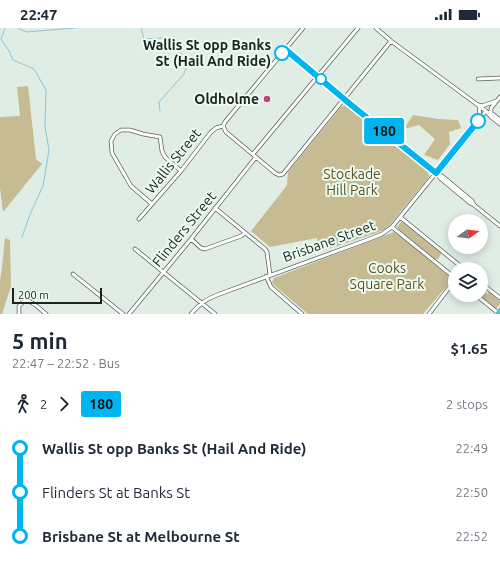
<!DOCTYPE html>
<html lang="en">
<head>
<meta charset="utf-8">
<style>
	body { margin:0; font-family:Ubuntu,sans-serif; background:#f2f2f3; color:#1f2937; height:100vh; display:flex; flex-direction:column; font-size:15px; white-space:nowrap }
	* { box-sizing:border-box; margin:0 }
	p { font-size:13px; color:#747a83 }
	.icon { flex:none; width:22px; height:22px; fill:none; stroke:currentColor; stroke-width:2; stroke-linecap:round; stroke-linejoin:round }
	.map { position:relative; height:286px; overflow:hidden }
	.sheet { display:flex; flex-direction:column; background:#fff; flex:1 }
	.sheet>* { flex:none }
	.badge { padding:0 8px; border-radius:3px; font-size:14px; line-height:26px }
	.needle { width:26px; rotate:75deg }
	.tools { position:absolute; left:448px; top:186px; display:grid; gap:8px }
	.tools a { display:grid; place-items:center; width:40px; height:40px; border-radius:50%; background:#fff; box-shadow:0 2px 10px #0003; font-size:20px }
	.scale { position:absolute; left:12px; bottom:10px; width:90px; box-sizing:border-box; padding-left:4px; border:2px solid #1d221f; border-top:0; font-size:11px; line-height:14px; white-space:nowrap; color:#1d221f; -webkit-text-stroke:3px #ecfbf2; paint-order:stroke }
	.map>.badge { position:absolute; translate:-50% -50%; box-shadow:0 0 0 2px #fff }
	.legs { display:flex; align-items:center; gap:6px; height:44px; padding:0 12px; font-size:13px }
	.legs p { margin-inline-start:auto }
	.headline { display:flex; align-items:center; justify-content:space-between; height:68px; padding:0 12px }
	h1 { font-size:22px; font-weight:600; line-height:30px }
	ul { padding:0 12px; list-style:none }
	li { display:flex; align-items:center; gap:14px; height:44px; font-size:15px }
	li i { display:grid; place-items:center; width:6px; height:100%; margin:0 5px; background:currentColor }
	li i::after { content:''; width:10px; height:10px; margin:-5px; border:3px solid; border-radius:50%; background:#fff }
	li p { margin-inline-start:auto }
	li:first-child i { background:linear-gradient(#0000 50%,currentColor 0) }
	li:last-child i { background:linear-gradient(currentColor 50%,#0000 0) }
	.status { display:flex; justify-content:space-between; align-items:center; height:28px; padding:0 20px; background:#fff; direction:ltr }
	.status svg { height:11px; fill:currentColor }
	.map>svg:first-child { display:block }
	.green { fill:#c6bb93 }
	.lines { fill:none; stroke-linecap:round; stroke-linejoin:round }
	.stream { stroke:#8fc3d8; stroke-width:1 }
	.street-casing { stroke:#57625b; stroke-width:4.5 }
	.highway-casing { stroke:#c9cac9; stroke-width:6 }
	.street { stroke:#fff; stroke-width:3 }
	.highway { stroke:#56c2be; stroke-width:5 }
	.line-1-casing { stroke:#fff; stroke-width:9 }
	.line-1 { stroke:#00b5ef; stroke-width:6 }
	.stop-1-dot { fill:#fff; stroke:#00b5ef; stroke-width:2 }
	.poi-dot { fill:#c53d7a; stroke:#ecfbf2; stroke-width:1.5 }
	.labels { text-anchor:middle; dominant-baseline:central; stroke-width:4; stroke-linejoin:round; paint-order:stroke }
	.stop-label { font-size:14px; font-weight:bold; fill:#1d221f; stroke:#ecfbf2; text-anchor:end }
	.poi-label { font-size:14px; font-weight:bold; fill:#1d221f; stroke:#ecfbf2; text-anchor:end }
	.street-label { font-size:14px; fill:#1d221f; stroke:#ecfbf2 }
	.park-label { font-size:14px; fill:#5f511c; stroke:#ecfbf2 }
</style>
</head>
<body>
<div class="status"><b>22:47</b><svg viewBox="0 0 49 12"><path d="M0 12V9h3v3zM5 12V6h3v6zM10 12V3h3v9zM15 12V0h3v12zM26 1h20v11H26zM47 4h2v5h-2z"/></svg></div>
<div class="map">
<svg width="500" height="286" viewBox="0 0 500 286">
	<rect width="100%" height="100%" fill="#dfede5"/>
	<path class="green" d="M28,58l8,73 6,5 -39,48 -3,-24v-71l20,-1 -3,-29z
		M343,78h5l80,66 1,3 -1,3 -39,48 -5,4 -11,4 -54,18 -2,-14 -47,9 -19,-16 34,-43 2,-3 1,-13 53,-65z
		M413,87l25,4 20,1 3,8 -12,4 1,12 -12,16 -14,-5 11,-16 -16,-14 -15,4z
		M401,194h2l38,30v2l-3,5h-3l-37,-30 -1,-2z
		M394,204l6,3 51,43v3l-28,33h-115l-34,-29 -2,-3 2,-4z
		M5,210l5,2 1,46 -9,28h-2v-34c3,-14 3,-28 5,-42z
		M481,261l6,5h1l1,-3 11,10v3l-4,5 -18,-14h3z"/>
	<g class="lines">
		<path class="stream" d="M5,0l-4,11 8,12 4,9 21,9 12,21 -1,37 4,23 -6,36 -12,26 -9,25
			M18,0l8,4 49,-4
			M141,0l3,11 17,-1 13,5 8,11 6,6 -4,14 -25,28 1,9"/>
		<g class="street-casing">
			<path id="street" d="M376,0l15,13 95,70 5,6 9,7
				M285,21l65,55 86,69 6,3 30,25 2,4
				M478,51l22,-1
				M479,77l3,1 14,-5
				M479,77l1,13
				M490,84l10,8
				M491,85v-5l9,-11
				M223,98l3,6 49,41 4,2 4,-1 108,-133
				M253,126l105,-126
				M437,146l3,4 30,25 4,2 26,21
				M152,176l-21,-18 -19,-33 -1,-12 4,-7 6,-4h9l13,4 17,3 2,14 3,6 16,14
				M215,180l50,41 2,3 3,23
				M400,189l64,52
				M139,191l42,-48 30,-39 5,-4 7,-2 2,-4 78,-94
				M392,199l63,51
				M191,211l10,9 4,1 36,-13 4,-3
				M135,221l80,65
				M73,246l50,40
				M266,248l5,11 31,27
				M481,255l19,15
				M476,267l22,18
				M19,286v-8l6,-6c8,1 15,9 21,14
				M129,286l62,-75 65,-82
				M191,286c7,-9 15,-15 26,-19l150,-55 15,-6 10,-7 94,-116
				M429,286l26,-34"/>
		</g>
		<g class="highway-casing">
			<path id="highway" d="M498,286l2,-3"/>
		</g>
		<use href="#street" class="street"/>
		<use href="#highway" class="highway"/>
	</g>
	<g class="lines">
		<g class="line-1-casing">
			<path id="line-1" d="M282,25l3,-4 65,55 86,69 42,-52"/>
		</g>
		<use href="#line-1" class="line-1"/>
	</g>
	<g class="stop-1-dot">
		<circle cx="282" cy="25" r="7"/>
		<circle cx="321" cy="51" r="5"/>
		<circle cx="478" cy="93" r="7"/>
	</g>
	<circle class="poi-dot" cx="267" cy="71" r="4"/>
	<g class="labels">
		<g class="stop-label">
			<text x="271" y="17">Wallis St opp Banks<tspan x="271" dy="16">St (Hail And Ride)</tspan></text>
		</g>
		<g class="poi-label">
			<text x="259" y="71">Oldholme</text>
		</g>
		<g class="street-label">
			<text transform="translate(173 133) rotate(-51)">Wallis Street</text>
			<text transform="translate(184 201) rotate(-51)">Flinders Street</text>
			<text transform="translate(329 213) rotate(-20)">Brisbane Street</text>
		</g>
		<g class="park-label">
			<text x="352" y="146">Stockade<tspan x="352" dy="16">Hill Park</tspan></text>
			<text x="387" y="240">Cooks<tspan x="387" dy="16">Square Park</tspan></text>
		</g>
	</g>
</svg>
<div class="tools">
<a><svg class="needle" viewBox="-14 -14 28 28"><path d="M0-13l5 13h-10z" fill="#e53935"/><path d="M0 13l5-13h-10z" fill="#747a83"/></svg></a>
<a><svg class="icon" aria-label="layers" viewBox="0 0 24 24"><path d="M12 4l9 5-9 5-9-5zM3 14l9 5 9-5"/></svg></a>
</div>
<div class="scale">200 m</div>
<b class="badge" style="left:384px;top:103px;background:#00b5ef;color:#111">180</b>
</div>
<section class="sheet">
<div class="headline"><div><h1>5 min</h1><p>22:47 – 22:52 · Bus</p></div><b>$1.65</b></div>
<div class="legs"><svg class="icon" aria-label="walk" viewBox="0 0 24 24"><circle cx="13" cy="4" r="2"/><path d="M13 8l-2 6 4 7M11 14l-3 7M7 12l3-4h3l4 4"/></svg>2<svg class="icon" aria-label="forward" viewBox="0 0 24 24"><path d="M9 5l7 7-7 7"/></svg><b class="badge" style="background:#00b5ef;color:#111">180</b><p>2 stops</p></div>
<ul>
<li><i style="color:#00b5ef"></i><b>Wallis St opp Banks St (Hail And Ride)</b><p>22:49</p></li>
<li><i style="color:#00b5ef"></i><span>Flinders St at Banks St</span><p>22:50</p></li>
<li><i style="color:#00b5ef"></i><b>Brisbane St at Melbourne St</b><p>22:52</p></li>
</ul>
</section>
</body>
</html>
